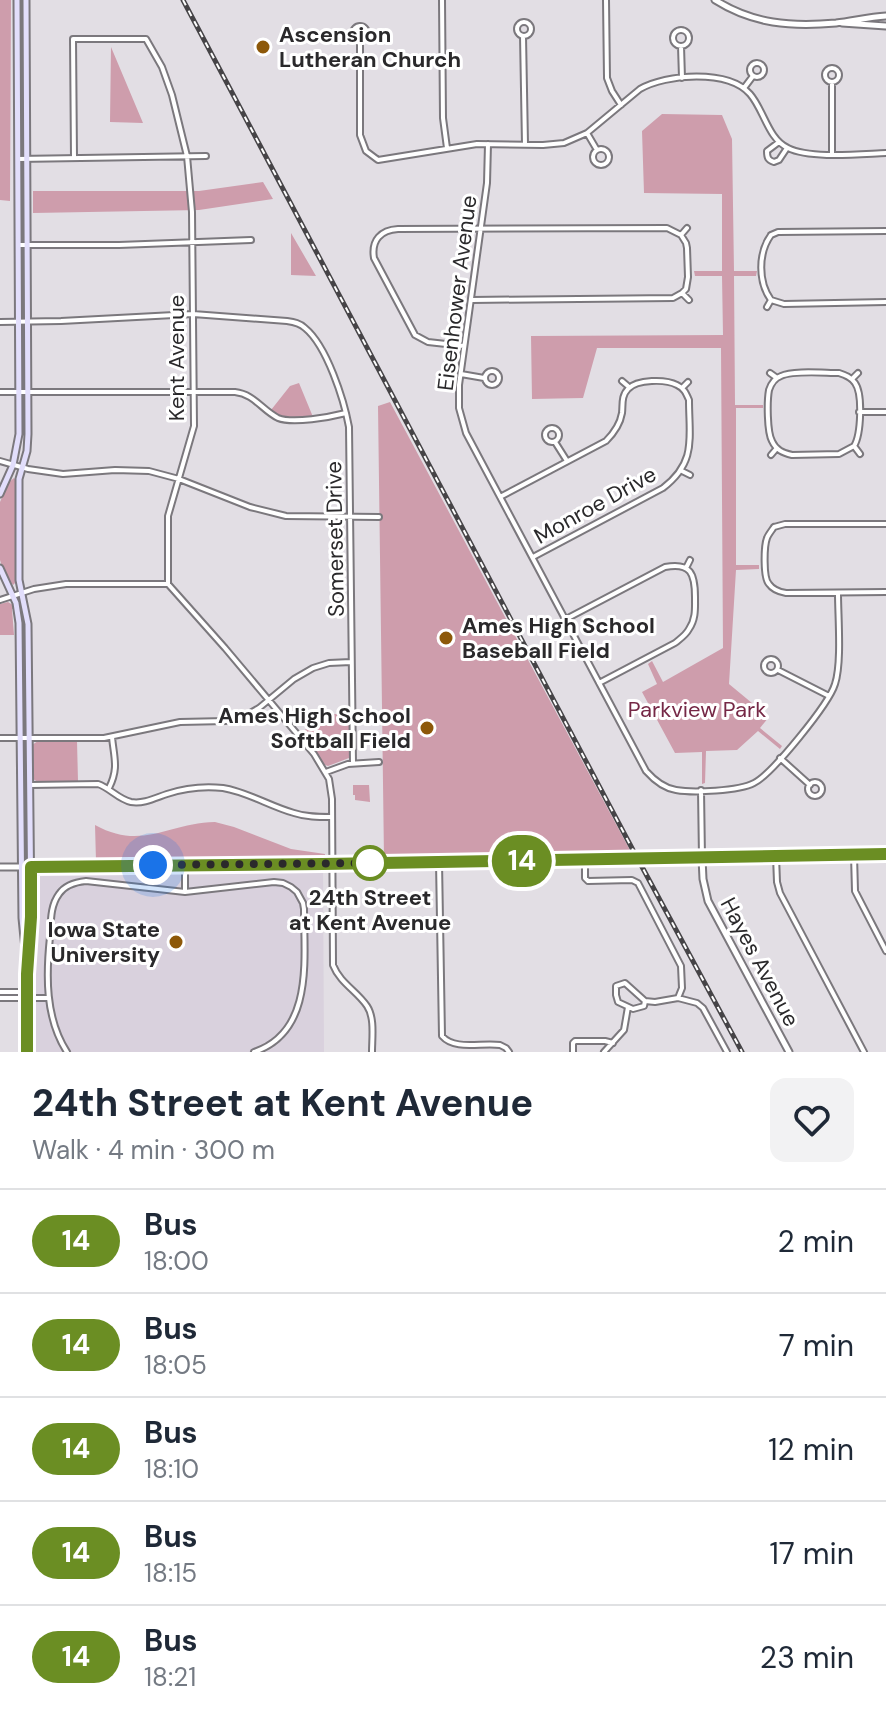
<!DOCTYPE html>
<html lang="en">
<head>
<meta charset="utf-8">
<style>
	body { margin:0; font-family:"DM Sans",sans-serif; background:#f2f2f3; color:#1f2937; height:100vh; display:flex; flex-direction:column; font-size:30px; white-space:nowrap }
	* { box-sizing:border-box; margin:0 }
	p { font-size:26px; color:#747a83 }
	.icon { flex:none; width:44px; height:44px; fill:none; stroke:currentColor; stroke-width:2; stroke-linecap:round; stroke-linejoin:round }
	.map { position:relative; height:1052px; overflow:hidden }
	.sheet { display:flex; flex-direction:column; background:#fff; flex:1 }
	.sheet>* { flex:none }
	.badge { padding:0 16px; border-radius:26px; font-size:28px; line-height:52px }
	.you { position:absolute; width:40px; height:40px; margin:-20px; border:6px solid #fff; border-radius:50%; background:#1a73e8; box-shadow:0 0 0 12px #1a73e833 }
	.map>.badge { position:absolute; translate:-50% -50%; box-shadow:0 0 0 4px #fff }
	.round { display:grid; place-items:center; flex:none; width:84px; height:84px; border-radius:16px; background:#f2f2f3 }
	.head { display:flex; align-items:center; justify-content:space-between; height:136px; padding:0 32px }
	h1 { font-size:38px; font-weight:700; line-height:60px }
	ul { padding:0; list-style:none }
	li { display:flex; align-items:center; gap:24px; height:104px; padding:0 32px; border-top:2px solid #e0e1e3 }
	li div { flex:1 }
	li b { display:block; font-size:30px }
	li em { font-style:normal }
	li .badge { min-width:88px; font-weight:700; text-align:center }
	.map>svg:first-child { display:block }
	.built { fill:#d9d1dd }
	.green { fill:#ce9dac }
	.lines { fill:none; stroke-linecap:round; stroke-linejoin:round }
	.minor-casing { stroke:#7b787d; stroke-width:8 }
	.tertiary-casing { stroke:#7b787d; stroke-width:9 }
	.secondary-casing { stroke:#7b787d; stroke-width:9 }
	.minor { stroke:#fff; stroke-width:4 }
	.tertiary { stroke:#fff; stroke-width:5 }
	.secondary { stroke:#e2defb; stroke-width:5 }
	.rail-casing { stroke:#464447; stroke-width:5 }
	.rail { stroke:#fff; stroke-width:2; stroke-dasharray:6; stroke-linecap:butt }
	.line-casing { stroke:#fff; stroke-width:18 }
	.line { stroke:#6b8e23; stroke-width:12 }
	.walk { stroke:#2a292b; stroke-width:8; stroke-dasharray:0 14.4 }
	.poi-dot { fill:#8d5809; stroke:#fff; stroke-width:3 }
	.stop-dot { fill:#fff; stroke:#6b8e23; stroke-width:4 }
	.labels { text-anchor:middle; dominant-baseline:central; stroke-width:6; stroke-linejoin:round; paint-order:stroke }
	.poi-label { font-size:22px; font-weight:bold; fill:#2a292b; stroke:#fff; text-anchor:start }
	.street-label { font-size:22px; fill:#2a292b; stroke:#fff }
	.park-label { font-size:22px; fill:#752846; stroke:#fff }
	.stop-label { font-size:22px; font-weight:bold; fill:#2a292b; stroke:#fff }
</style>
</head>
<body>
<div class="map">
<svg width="886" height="1052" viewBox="0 0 886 1052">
	<rect width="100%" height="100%" fill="#e2dee4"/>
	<path class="built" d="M323,864l1,188h-297l4,-185z"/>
	<path class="green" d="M0,0h11l-1,201 -10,-1z
		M111,47l32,76 -33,-1z
		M662,114l60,1 10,24 2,132h23l-1,5h-22l1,129h28v3h-27v157h23v4l-23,1 -7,114 40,33 -9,11 22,18 -2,3 -22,-18 -21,19 -31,1 -1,32 -3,1v-32l-27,1 -33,-61 15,-8 -9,-20 4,-3 11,21 60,-34 -2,-300h-124l-14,50 -51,1 -1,-63 192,-1 -1,-59h-27l-1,-5h28v-77l-78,-1 -2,-62z
		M263,182l10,17 -74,11 -166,3v-22h166z
		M291,233l25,43 -25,-1z
		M299,383l14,34h-30l-12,-7 19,-24z
		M390,402l242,452 -248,4 -6,-452z
		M14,478l2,3v101l-3,3 -9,-12 -4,-13v-58l8,-19z
		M8,602l5,3 1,4h-2l2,26h-14v-31z
		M22,604l3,17v107l-3,1 -1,-108 -2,-16z
		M325,714h24v44l-21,8 -3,-1 -24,-32z
		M38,741h39l1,40 -40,1 -5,-3 -1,-34z
		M353,785h16l1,17 -15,-2v-5h-2z
		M215,822l19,5 57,22 34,5v4l-229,3 -1,-36c47,26 73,-2 120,-3z"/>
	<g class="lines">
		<g class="minor-casing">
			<path id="minor" d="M442,0l1,118 4,30
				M606,0l1,78 5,13 9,14
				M517 29a7 7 0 1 1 14 0a7 7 0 1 1-14 0Z
				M353 33a7 7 0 1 1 14 0a7 7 0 1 1-14 0Z
				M673 38a8 8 0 1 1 16 0a8 8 0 1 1-16 0Z
				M523,36l2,108
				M360,40v95l6,16 12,9 99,-16 66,1 21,-2 23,-10 53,-44c26,-15 88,-20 110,5 14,16 18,45 38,54 22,11 72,6 98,5
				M681,46l1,32
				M750 70a7 7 0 1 1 14 0a7 7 0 1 1-14 0Z
				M825 75a7 7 0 1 1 14 0a7 7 0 1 1-14 0Z
				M832,83v71
				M744,88l9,-12
				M587,133l10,17
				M779,142l-12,9c0,7 1,9 7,11l5,-2 8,-12
				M488,144l-1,39 -28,202v23l7,25 180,338c8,9 17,17 30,19 17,3 63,1 78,-7 18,-9 75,-79 81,-99 7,-21 3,-67 3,-91
				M593 157a8 8 0 1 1 16 0a8 8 0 1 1-16 0Z
				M74,158l-1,-119h73l16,28 10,28 15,61 5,56 2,214 -26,90v68l57,64 89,106 15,25 3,20 1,166c7,18 24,26 34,41 8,12 5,32 5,46
				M18,159l188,-3
				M681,235l6,-7
				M771,235c-13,18 -13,47 0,65l13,4 102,-2
				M771,235l7,-3 108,-1
				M18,245h101l132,-5
				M682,293l7,7
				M767,307l4,-7
				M0,322l61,-1 132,-7 94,7c7,1 13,2 18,7 22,18 39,72 44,99l4,336
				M464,346l-36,-4 -13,-7 -41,-77c-3,-18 7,-28 24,-29l269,-1 14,7 5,8 1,5 1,29 -2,12 -4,4 -9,5 -201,2
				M485 378a7 7 0 1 1 14 0a7 7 0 1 1-14 0Z
				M770,373l7,5
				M839,373c6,2 12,4 16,10 8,11 6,52 -1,63l-15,8 -47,1c-9,-2 -16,-5 -20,-14 -5,-9 -5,-40 -3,-51 2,-6 6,-12 12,-14 12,-6 43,-3 58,-3z
				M461,374l23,4
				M852,379l6,-6
				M622,381l7,6
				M682,388l6,-6
				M0,392h235c19,2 27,18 43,26 15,6 52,-1 68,-5
				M859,412h27
				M545 435a7 7 0 1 1 14 0a7 7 0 1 1-14 0Z
				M555,442l12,19
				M854,446l6,8
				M771,455l6,-7
				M0,461l28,8 35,5 52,-4 34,1 30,8 71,28 36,9 93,1
				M682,471l8,4
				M500,497l106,-56c8,-8 14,-16 16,-28 1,-8 -1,-17 6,-24 9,-10 38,-10 49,-4 7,3 9,8 12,15 0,38 8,62 -26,88l-130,69
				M774,527c-2,3 -6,8 -7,11 -3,8 -4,40 2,46 4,6 11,8 17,9l100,-1
				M774,527l11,-3h101
				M686,568l4,-8
				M0,600l34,-11 32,-5h102
				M566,619l99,-52c26,-5 30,7 30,30 0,11 1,22 -6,32 -3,6 -8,9 -14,14l-76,40
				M764 666a7 7 0 1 1 14 0a7 7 0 1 1-14 0Z
				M778,670l51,26
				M0,738h104l76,-16 46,-1 19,-5 14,-8 35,-29 19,-11 16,-5 22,-1
				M780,758l30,27
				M326,772l22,-8 31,-2
				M808 789a7 7 0 1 1 14 0a7 7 0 1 1-14 0Z
				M30,785l68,-1c12,4 20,15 33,18 13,2 24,-4 36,-8 18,-6 37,-8 56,-6 25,4 46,18 71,25 12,4 24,4 37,4
				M109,788c10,-20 5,-30 3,-51
				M701,790l1,68
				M854,855l1,36 31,60
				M776,856l1,26 3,11 84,159
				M585,860v18l3,3 44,-1 6,3 43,83 1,22 -4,10 19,5 6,5 24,44
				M439,862l3,174c13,15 40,6 58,9l6,3 3,4
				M185,865v27
				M0,992h27
				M0,998h49
				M645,1001l-20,-18 -9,3v9l2,7 15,7 11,-3 1,-5 10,1 23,-4
				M67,1052c-22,-34 -21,-77 -17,-115 1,-15 0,-31 9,-43 6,-9 17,-12 27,-13l99,11 89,-10 9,1 8,4 6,5 6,11 1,6c0,50 10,123 -50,143
				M573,1052v-9l2,-2h30l8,2
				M604,1052l20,-22 4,-23"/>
		</g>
		<g class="tertiary-casing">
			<path id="tertiary" d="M715,0c38,24 76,27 121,23 17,-2 33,-6 50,-7
				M842,23l44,3
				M702,858l1,21 5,22 81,151
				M0,867h22"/>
		</g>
		<g class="secondary-casing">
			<path id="secondary" d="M26,0l2,434 -1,17 -8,28v101l9,44 3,293 -4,57
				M0,494l13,-29 6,-31 -2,-434
				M0,568l16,35 3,20 3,295 4,41
				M22,867l301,-3 563,-10
				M27,973v79"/>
		</g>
		<use href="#minor" class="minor"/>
		<use href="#tertiary" class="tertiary"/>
		<use href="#secondary" class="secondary"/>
		<g class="rail-casing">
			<path id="rail" d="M183,0l451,852 108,200"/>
		</g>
		<use href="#rail" class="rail"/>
	</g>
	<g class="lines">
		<g class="line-casing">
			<path id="line" d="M27,1052v-78l4,-57v-50l292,-3 563,-10"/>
		</g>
		<use href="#line" class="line"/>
		<path class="walk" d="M153,865l217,-2"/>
	</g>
	<g class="poi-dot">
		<circle cx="263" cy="47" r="8"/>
		<circle cx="446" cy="638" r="8"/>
		<circle cx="427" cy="728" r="8"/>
		<circle cx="176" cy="942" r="8"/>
	</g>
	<circle class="stop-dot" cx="370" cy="863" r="16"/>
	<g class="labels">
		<g class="poi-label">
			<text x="279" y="34">Ascension<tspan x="279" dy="25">Lutheran Church</tspan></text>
			<text x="462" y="625">Ames High School<tspan x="462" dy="25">Baseball Field</tspan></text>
			<text x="411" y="715" text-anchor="end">Ames High School<tspan x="411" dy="25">Softball Field</tspan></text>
			<text x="160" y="929" text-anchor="end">Iowa State<tspan x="160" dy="25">University</tspan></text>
		</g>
		<g class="street-label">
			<text transform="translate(457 293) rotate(-83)">Eisenhower Avenue</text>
			<text transform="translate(176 358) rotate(-90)">Kent Avenue</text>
			<text transform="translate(595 505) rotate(-29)">Monroe Drive</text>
			<text transform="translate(335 539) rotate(-91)">Somerset Drive</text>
			<text transform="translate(760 962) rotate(62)">Hayes Avenue</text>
		</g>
		<g class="park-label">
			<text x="697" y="709">Parkview Park</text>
		</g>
		<g class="stop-label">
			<text x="370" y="897">24th Street<tspan x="370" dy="25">at Kent Avenue</tspan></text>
		</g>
	</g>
</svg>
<div class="you" style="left:153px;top:865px"></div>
<b class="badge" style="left:522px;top:861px;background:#6b8e23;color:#fff">14</b>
</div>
<section class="sheet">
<div class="head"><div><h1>24th Street at Kent Avenue</h1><p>Walk · 4 min · 300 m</p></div><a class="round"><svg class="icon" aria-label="heart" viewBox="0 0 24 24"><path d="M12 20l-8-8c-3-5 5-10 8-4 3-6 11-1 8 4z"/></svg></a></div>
<ul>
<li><span class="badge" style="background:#6b8e23;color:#fff">14</span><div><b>Bus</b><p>18:00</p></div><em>2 min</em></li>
<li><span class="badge" style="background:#6b8e23;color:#fff">14</span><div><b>Bus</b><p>18:05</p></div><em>7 min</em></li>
<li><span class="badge" style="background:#6b8e23;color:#fff">14</span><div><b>Bus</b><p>18:10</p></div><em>12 min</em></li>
<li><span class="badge" style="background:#6b8e23;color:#fff">14</span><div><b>Bus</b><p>18:15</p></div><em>17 min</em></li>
<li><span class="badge" style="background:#6b8e23;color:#fff">14</span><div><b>Bus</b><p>18:21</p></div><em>23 min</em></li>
</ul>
</section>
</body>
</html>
